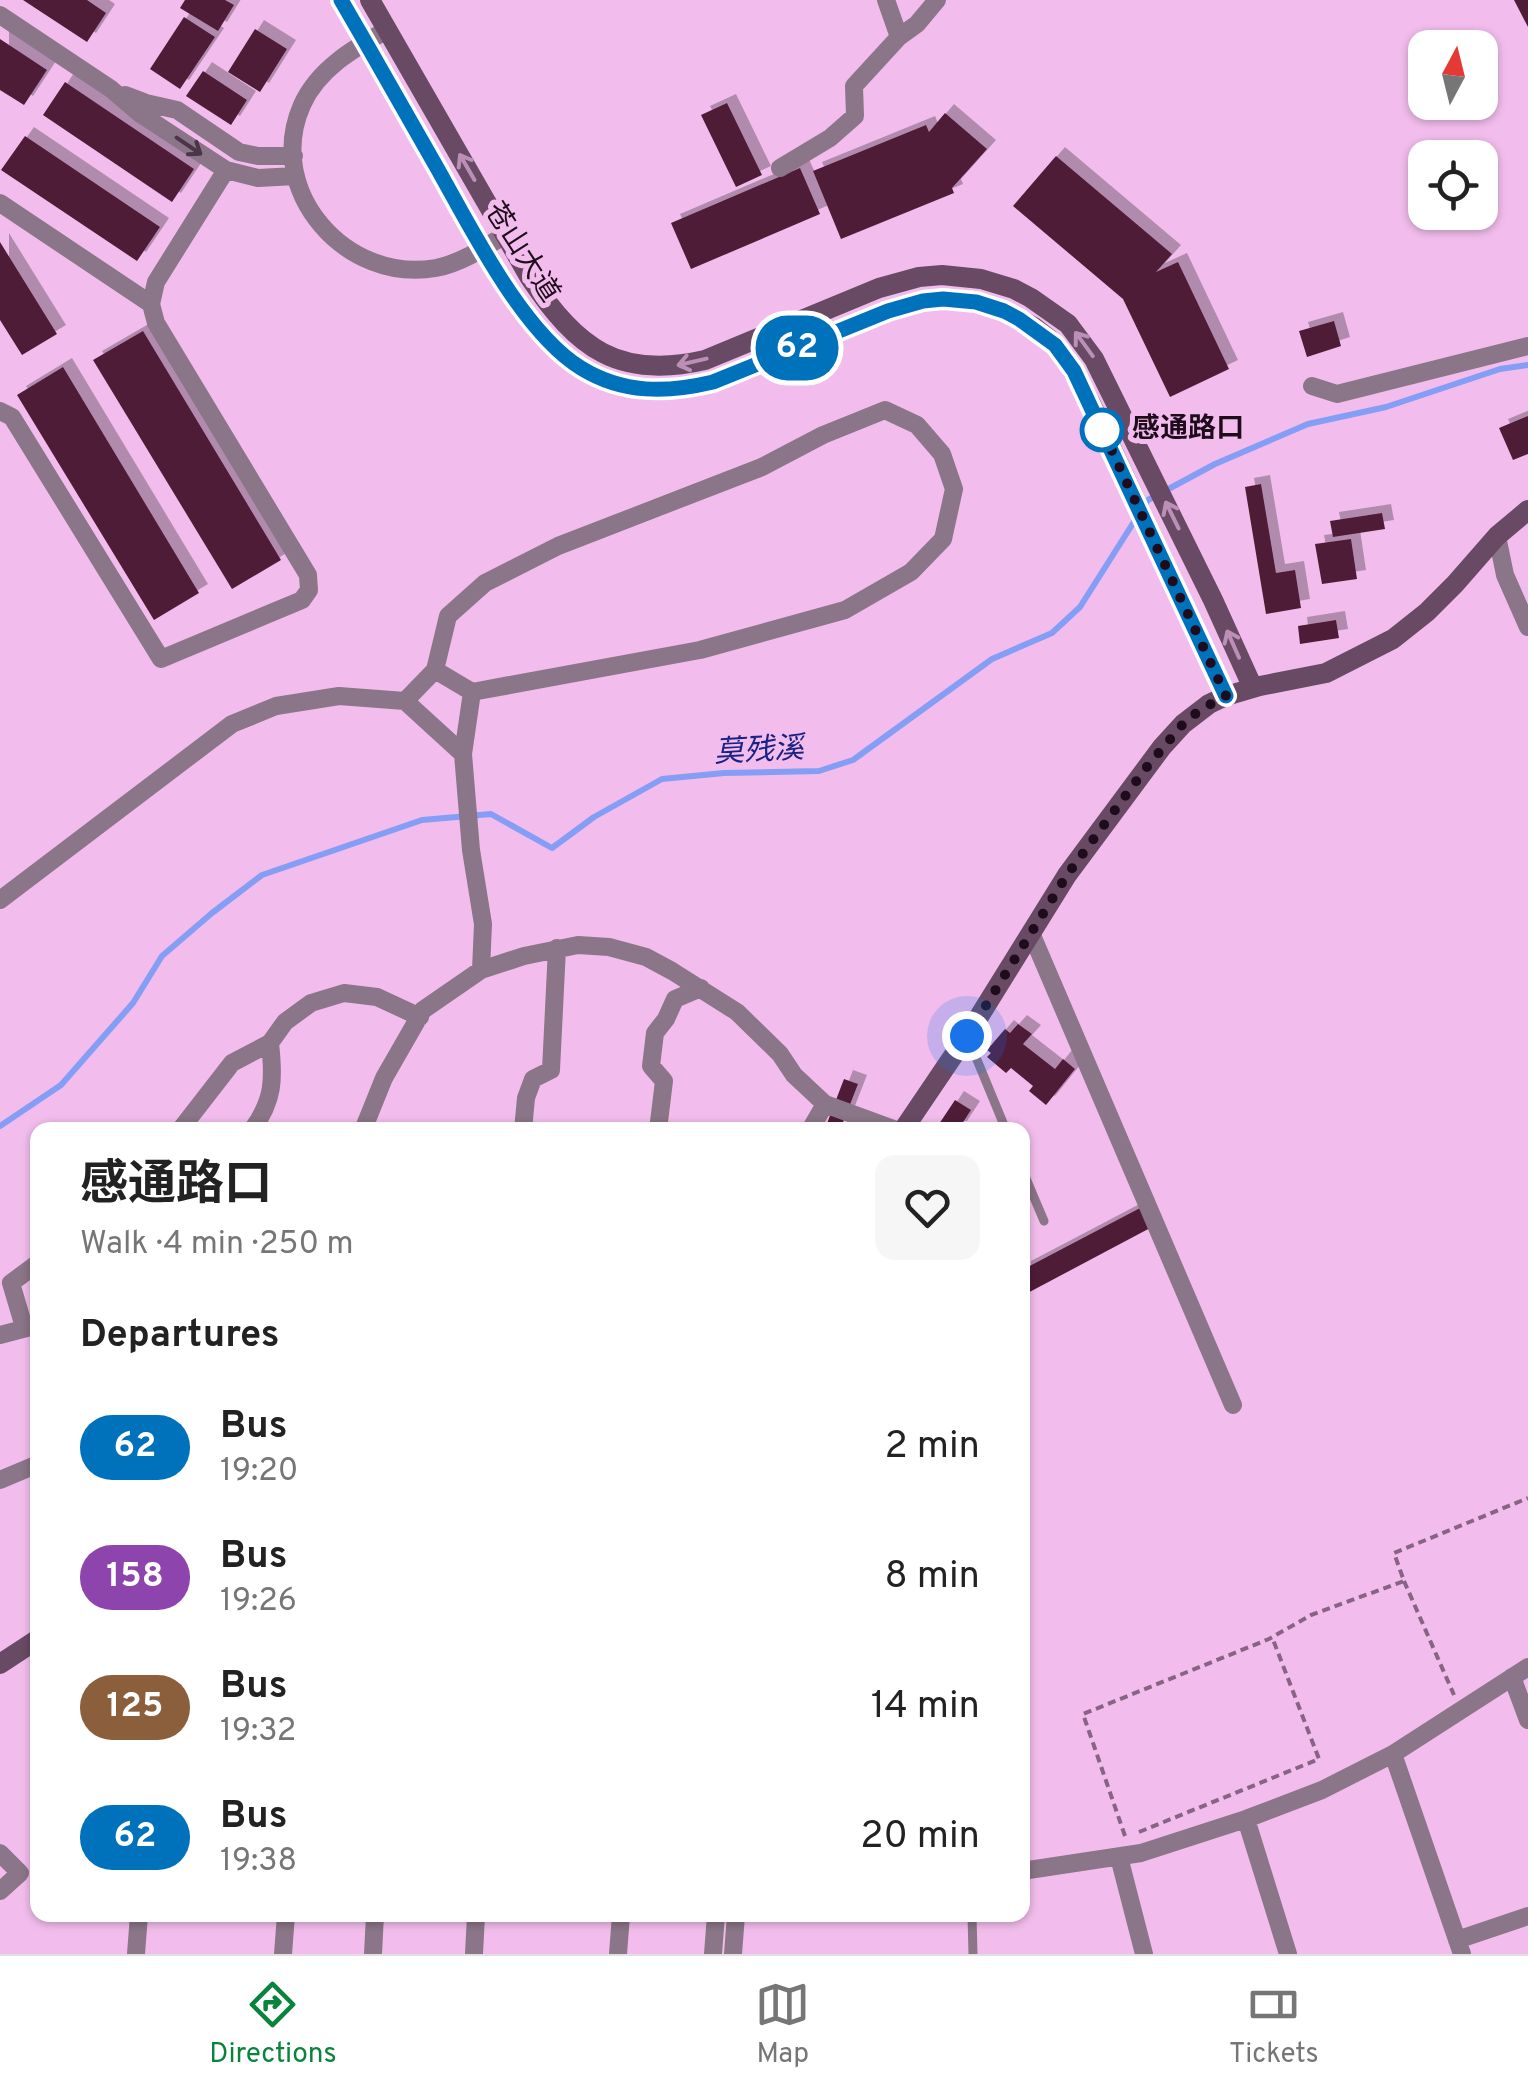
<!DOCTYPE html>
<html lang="en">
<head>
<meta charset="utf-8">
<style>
	body { margin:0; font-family:Overpass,"Noto Sans SC",sans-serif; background:#f6f6f6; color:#222; height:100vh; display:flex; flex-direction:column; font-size:38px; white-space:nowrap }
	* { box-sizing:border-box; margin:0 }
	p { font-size:32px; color:#767676 }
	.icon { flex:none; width:55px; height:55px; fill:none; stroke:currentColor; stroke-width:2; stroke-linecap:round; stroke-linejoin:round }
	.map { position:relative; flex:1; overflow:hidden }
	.panel { position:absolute; left:30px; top:1122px; width:1000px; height:800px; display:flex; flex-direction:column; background:#fff; border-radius:20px; box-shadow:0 2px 8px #0004 }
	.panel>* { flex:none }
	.badge { padding:0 20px; border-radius:32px; font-size:35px; line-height:65px }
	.needle { width:65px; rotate:7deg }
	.controls { position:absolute; left:1408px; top:30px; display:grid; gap:20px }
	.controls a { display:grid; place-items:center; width:90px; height:90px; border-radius:20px; background:#fff; box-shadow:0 2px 8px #0004; font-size:50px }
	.you { position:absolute; width:50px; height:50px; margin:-25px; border:8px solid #fff; border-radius:50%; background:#1a73e8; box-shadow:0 0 0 15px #1a73e833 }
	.map>.badge { position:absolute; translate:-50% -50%; box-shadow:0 0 0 5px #fff }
	h2 { padding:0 50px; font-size:38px; line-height:90px }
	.round { display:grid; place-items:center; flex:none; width:105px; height:105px; border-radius:20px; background:#f6f6f6 }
	.head { display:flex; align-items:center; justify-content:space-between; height:170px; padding:0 50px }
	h1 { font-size:48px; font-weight:700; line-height:75px }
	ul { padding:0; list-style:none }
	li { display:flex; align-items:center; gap:30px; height:130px; padding:0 50px }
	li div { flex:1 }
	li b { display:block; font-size:38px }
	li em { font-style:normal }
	li .badge { min-width:110px; font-weight:700; text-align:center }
	.tabs { display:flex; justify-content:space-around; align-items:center; height:140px; border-top:2px solid #e0e0e0; background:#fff; font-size:28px; color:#767676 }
	.tabs a { display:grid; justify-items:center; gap:5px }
	.tabs .current { color:#0a843d }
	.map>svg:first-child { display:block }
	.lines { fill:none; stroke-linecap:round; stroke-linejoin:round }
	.stream { stroke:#849ef5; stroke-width:6 }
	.building { fill:#501b37; filter:url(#shadow) }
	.path { stroke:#876484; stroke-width:4; stroke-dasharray:8 5; stroke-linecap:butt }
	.lane { stroke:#8b7588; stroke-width:9 }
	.street { stroke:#8b7588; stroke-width:18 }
	.secondary { stroke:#684a65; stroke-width:20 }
	.oneway { stroke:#4a3648 }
	.oneway2 { stroke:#bb8fb6 }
	.line-casing { stroke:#fff; stroke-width:22 }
	.line { stroke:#0072bc; stroke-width:15 }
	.walk { stroke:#1e0c1d; stroke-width:10; stroke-dasharray:0 18 }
	.stop-dot { fill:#fff; stroke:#0072bc; stroke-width:5 }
	.labels { text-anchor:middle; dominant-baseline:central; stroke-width:10; stroke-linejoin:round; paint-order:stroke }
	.street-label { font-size:28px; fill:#1e0c1d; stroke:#f2bdec }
	.stop-label { font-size:28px; font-weight:bold; fill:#1e0c1d; stroke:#f2bdec; text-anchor:start }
	.water-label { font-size:30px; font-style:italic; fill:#1a2184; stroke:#f2bdec }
</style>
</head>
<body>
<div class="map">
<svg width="1528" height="1954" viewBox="0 0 1528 1954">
	<defs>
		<filter id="shadow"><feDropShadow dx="9" dy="-9" stdDeviation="0" flood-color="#0004"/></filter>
	</defs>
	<rect width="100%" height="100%" fill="#f2bdec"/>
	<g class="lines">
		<path class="stream" d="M1143,507l5,-7 67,-36 93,-40 78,-17 114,-38 28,-4
			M0,1126l61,-41 72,-82 29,-47 50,-43 50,-38 160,-55 69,-6 61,34 42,-31 68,-38 62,-6 95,-2 34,-11 139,-101 60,-26 28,-26 57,-90"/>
	</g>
	<path class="building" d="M23,0h64l19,13 -19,29z
		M185,0h40l9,5 -16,26 -38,-23z
		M1514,0h14v27z
		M184,17l31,20 -35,52 -30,-20z
		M255,29l32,20 -27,43 -32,-20z
		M0,39l47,31 -23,35 -24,-15z
		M203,71l44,29 -16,25 -45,-29z
		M65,82l129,87 -22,33 -129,-87z
		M727,103l35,72 -26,12 -35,-72z
		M945,113l42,36 -35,39 2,5 -113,46 -28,-68 113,-46 3,7z
		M25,136l135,91 -23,34 -136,-91z
		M1056,156l116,98 -16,18 22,-10 51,107 -59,28 -47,-98 -110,-93z
		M800,168l20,46 -129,55 -20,-46z
		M0,242l57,92 -35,21 -22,-35z
		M1334,321l7,25 -34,11 -8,-26z
		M143,331l138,229 -49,29 -139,-229z
		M63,367l136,226 -45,27 -137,-225z
		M1528,416v38l-15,6 -14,-32z
		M1261,484l15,89 19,-3 6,38 -35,6 -21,-127z
		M1382,513l3,16 -52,8 -3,-16z
		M1351,539l6,40 -35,5 -7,-40z
		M1336,620l3,18 -39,6 -2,-18z
		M1018,1024l14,10 -9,10 32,25 8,-10 12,10 -29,36 -17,-14 4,-5 -22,-18 -5,5 -19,-16 4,-4 -4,-3 18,-21 5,4z
		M844,1079l14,5 -18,46h-3l-11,-4z
		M955,1100l16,10 -13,20h-23z
		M1142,1207l10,20 -130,69v-26z"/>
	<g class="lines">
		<path class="path" d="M1404,1581l50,114
			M1139,1832l180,-73 -47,-122
			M1125,1836l-42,-122 186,-75 42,-24 93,-34 -10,-28 134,-55"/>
		<path class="lane" d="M968,1038l38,92
			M1022,1169l22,52
			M972,1915l1,39"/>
		<path class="street" d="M886,0l13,37
			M0,15l111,74 28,24 87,57 32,8 38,-2
			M387,30c-33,18 -69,39 -85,75 -38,86 44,179 134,163 25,-5 48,-20 69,-33
			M125,95l21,8 31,7 62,42 19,4h36
			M780,168l50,-30 25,-22 -1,-30 45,-49 18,-13 20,-24
			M0,203l151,101
			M1312,386l25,8 191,-48
			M0,411l12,6 149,242 141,-59 7,-10 -1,-15 -152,-252 -5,-19 5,-22 70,-112
			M1497,536l8,39 23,52
			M405,701l30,-31
			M463,754l9,-62 228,-42 145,-40 66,-38 32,-33 11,-50 -12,-35 -25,-29 -32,-15 -62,25 -61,32 -204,79 -73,37 -37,33 -13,54 37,22
			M0,900l232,-176 44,-18 63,-10 66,5 58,53 8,96 12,74 -2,46
			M1031,933l202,472
			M180,1130l52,-67 38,-20 15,-21 26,-19 33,-10 33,4 43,20
			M252,1130c22,-30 22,-51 18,-87
			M363,1130l21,-52 39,-68 58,-40 43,-14 54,-11 31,2 37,10 26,14 65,41 43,42 14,21 31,29 71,26
			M523,1130l3,-32 7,-19 18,-9 6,-122
			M658,1130l6,-49 -13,-15 4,-33 11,-14 9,-20 26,-11
			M810,1130l15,-26
			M24,1327l-13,-44 27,-20
			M0,1335l38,-10
			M0,1480l38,-16
			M1512,1677l16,43
			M1393,1754l69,200
			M1246,1819l42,135
			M0,1853l20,20 -20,18
			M1119,1857l25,97
			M1022,1871l119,-18 105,-34 76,-29 71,-36 135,-87
			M1457,1940l71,-24
			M136,1954l3,-39
			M283,1954l3,-39
			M373,1954l2,-39
			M474,1954l2,-39
			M618,1954l3,-39
			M713,1954l3,-39
			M733,1954l3,-39"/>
		<path class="secondary" d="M341,0c34,59 68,119 102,179 33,57 82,155 138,189 42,26 86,25 132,14l175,-71 35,-10 20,-2 33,3 28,9 30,16 14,11 17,19 26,47 135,292
			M370,0l160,278c47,70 88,102 175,82l174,-72 40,-11 23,-2 39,4 33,10 17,9 37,26 26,35 119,241 40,88
			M903,1130l69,-102 95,-153 95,-128 21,-23 26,-20 17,-8 34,-10 66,-13 67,-34 34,-27 28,-28 42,-48 31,-26
			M0,1664l38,-25"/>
	</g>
	<defs><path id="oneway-shaft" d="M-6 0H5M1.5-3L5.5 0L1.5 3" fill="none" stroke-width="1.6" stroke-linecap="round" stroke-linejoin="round" transform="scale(2.5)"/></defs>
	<use class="oneway" href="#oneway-shaft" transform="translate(189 146) rotate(34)"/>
	<g class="oneway2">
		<use href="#oneway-shaft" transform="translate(467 167) rotate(-120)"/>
		<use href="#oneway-shaft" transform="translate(1084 344) rotate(-126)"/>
		<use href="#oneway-shaft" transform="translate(692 362) rotate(167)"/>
		<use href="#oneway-shaft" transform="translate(1172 515) rotate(-116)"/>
		<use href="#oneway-shaft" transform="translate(1233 644) rotate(-114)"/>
	</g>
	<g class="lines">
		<g class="line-casing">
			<path id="line" d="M341,0c32,55 63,110 95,166 34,60 86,166 145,202 42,26 86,25 132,14l175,-71 35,-10 20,-2 33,3 28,9 15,8 36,26 19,26 152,325"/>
		</g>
		<use href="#line" class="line"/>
		<path class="walk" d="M967,1036l100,-161 79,-107 37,-44 17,-14 26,-14 -127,-273 3,7"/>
	</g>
	<circle class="stop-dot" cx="1102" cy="430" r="20"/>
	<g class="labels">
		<g class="street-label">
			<text transform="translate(521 253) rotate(57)">苍山大道</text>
		</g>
		<g class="stop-label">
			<text x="1132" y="430">感通路口</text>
		</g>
		<g class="water-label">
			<text transform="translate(759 752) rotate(-3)">莫残溪</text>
		</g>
	</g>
</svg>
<div class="controls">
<a><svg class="needle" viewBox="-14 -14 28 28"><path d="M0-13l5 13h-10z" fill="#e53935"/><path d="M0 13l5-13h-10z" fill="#767676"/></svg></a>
<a><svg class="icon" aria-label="locate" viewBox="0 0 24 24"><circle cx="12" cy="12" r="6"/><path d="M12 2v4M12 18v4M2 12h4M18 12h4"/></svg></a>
</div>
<div class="you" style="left:967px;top:1036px"></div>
<b class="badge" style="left:797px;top:348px;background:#0072bc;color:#fff">62</b>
<section class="panel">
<div class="head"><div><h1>感通路口</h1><p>Walk · 4 min · 250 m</p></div><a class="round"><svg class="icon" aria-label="heart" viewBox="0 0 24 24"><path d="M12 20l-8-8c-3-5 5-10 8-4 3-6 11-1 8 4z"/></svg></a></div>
<h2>Departures</h2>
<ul>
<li><span class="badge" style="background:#0072bc;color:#fff">62</span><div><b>Bus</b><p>19:20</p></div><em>2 min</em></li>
<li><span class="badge" style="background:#8e44ad;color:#fff">158</span><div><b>Bus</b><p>19:26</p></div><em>8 min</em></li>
<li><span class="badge" style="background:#8b5e3c;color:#fff">125</span><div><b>Bus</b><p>19:32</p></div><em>14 min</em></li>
<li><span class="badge" style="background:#0072bc;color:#fff">62</span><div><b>Bus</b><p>19:38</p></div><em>20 min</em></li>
</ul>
</section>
</div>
<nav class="tabs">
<a class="current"><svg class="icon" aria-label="directions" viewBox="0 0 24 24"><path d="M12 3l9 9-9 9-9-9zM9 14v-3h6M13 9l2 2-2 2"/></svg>Directions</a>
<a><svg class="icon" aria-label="map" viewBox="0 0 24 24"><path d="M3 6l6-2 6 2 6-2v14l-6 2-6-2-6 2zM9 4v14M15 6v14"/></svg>Map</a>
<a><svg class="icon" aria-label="tickets" viewBox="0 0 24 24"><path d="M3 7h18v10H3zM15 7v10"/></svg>Tickets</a>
</nav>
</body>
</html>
